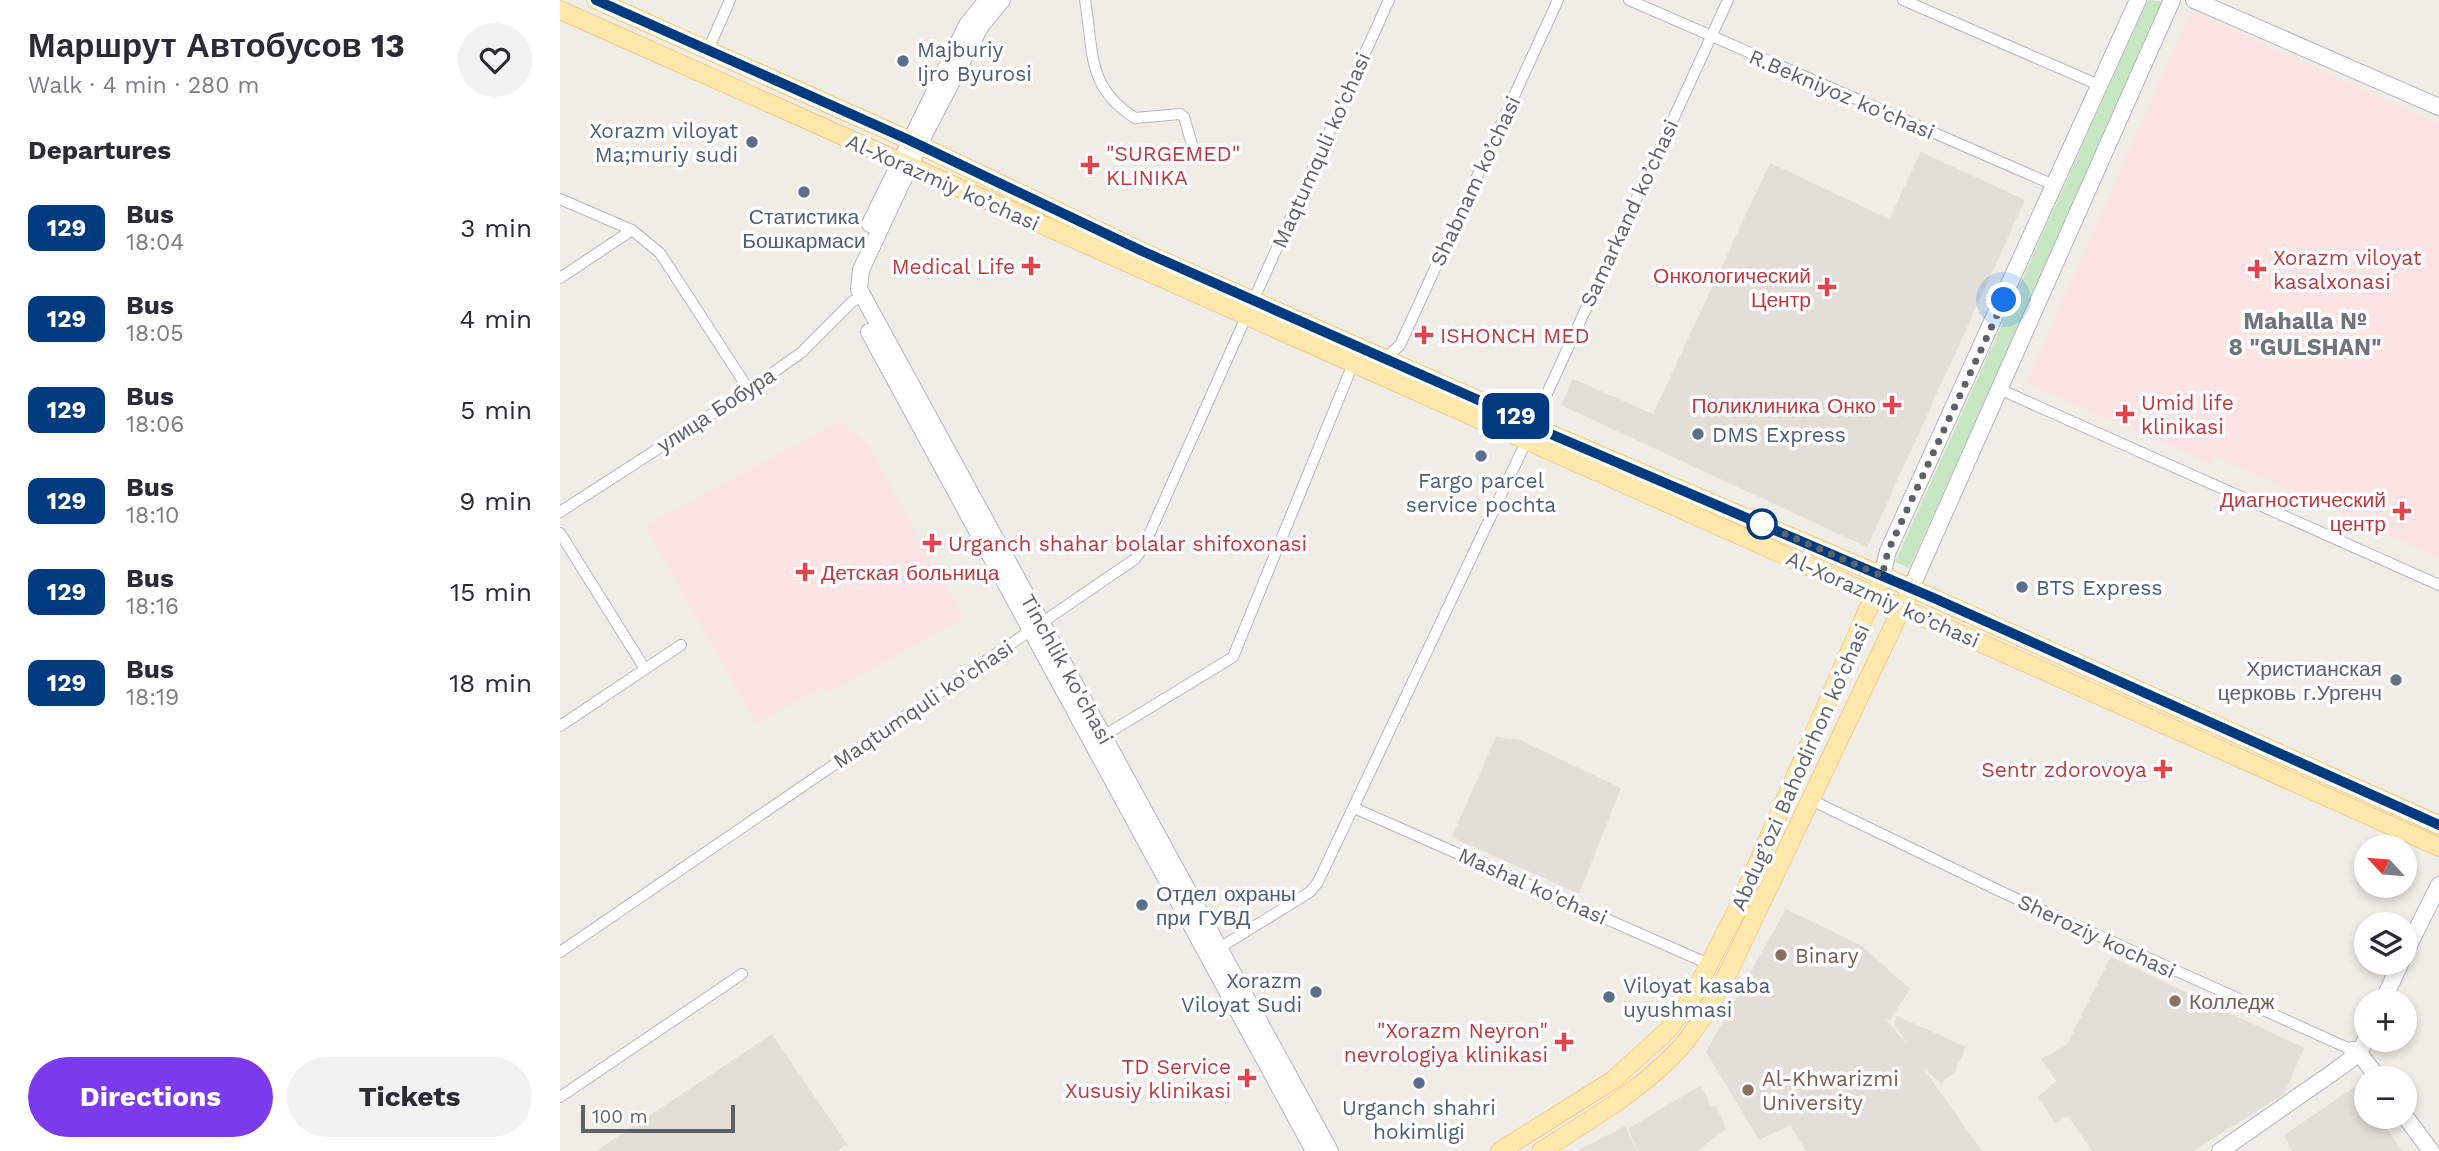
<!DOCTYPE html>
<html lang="en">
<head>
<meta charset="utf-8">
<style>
	body { margin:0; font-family:"Work Sans",sans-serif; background:#f2f2f3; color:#2b2b33; height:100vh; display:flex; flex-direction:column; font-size:26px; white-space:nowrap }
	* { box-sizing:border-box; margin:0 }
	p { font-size:23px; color:#7c7c81 }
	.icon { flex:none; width:38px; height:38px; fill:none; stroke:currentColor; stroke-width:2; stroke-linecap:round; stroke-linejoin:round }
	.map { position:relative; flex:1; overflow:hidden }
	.sheet { display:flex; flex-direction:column; background:#fff; width:560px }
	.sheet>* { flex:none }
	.badge { padding:0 14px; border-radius:10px; font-size:24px; line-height:46px }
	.needle { width:46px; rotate:296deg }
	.fabs { position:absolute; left:1794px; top:835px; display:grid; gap:14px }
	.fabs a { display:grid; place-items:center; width:63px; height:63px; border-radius:50%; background:#fff; box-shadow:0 4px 10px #0003; font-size:35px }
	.scale { position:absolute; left:21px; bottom:18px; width:154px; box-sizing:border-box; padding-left:7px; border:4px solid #5e6266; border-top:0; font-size:19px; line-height:24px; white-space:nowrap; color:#5e6266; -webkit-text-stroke:5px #fff; paint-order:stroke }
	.you { position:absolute; width:35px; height:35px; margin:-18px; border:5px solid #fff; border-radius:50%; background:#1a73e8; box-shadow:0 0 0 10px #1a73e833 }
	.map>.badge { position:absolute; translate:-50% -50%; box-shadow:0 0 0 4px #fff }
	h2 { padding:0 28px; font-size:26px; line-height:63px }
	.round { display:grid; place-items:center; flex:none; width:74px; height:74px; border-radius:37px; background:#f2f2f3 }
	.summary { display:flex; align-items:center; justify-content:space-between; height:119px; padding:0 28px }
	h1 { font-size:33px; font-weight:700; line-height:52px }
	.button { display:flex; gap:14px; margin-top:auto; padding:14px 28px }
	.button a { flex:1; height:80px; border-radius:42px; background:#7c3aed; color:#fff; font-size:28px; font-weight:700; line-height:80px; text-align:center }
	.button a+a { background:#f2f2f3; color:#2b2b33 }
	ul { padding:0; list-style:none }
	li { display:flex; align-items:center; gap:21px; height:91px; padding:0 28px }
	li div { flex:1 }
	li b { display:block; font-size:26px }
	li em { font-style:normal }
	li .badge { min-width:77px; font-weight:700; text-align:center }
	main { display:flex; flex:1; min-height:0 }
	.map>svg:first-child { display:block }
	.education { fill:#e3ded7 }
	.medical { fill:#fce3e4 }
	.green { fill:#c7e7c3 }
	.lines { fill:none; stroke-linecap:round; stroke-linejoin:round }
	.street-casing { stroke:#b3b7bb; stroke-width:12 }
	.secondary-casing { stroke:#b2b6bb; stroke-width:18 }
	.primary-casing { stroke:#f1b75e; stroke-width:19 }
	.street { stroke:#fff; stroke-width:10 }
	.secondary { stroke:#fff; stroke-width:16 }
	.primary { stroke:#ffe8ac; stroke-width:18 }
	.line-casing { stroke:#fff; stroke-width:16 }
	.line { stroke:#003b80; stroke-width:10 }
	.walk { stroke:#5e6266; stroke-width:7; stroke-dasharray:0 12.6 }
	.service-dot { fill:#5c6f8a; stroke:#fff; stroke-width:2.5 }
	.health-dot { fill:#e0444e; stroke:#fff; stroke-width:2.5 }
	.stop-dot { fill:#fff; stroke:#003b80; stroke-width:3.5 }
	.worship-dot { fill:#6b7280; stroke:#fff; stroke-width:2.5 }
	.education-dot { fill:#8d6e63; stroke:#fff; stroke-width:2.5 }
	.labels { text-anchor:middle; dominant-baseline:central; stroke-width:7; stroke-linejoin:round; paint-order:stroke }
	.service-label { font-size:21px; fill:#4e5e75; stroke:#fff; text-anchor:start }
	.street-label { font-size:21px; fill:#5e6266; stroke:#fff }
	.health-label { font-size:21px; fill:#be3a42; stroke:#fff; text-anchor:end }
	.worship-label { font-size:21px; fill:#5b616d; stroke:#fff; text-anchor:end }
	.education-label { font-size:21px; fill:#785e54; stroke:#fff; text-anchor:start }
	.neighbourhood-label { font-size:23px; font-weight:bold; fill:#6f7578; stroke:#fff }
</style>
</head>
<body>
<main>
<section class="sheet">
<div class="summary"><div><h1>Маршрут Автобусов 13</h1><p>Walk · 4 min · 280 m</p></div><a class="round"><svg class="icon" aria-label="heart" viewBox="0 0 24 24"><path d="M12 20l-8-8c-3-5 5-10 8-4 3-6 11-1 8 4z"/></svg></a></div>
<h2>Departures</h2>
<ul>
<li><span class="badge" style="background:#003b80;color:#fff">129</span><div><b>Bus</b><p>18:04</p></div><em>3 min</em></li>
<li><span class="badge" style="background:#003b80;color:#fff">129</span><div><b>Bus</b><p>18:05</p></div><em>4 min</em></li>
<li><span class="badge" style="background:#003b80;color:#fff">129</span><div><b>Bus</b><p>18:06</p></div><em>5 min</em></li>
<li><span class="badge" style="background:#003b80;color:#fff">129</span><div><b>Bus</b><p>18:10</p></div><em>9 min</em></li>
<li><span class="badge" style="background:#003b80;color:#fff">129</span><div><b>Bus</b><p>18:16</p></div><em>15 min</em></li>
<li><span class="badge" style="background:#003b80;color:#fff">129</span><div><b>Bus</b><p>18:19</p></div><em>18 min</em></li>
</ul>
<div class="button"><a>Directions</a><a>Tickets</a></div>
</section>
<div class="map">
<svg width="1879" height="1151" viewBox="0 0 1879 1151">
	<rect width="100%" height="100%" fill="#f0ede6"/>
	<path class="education" d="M1361,152l104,48 -158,347 -306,-142 12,-26 80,35 117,-251 119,56z
		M936,737l24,3 101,48 -42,106 -127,-57z
		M1226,909l76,37 48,43 -21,32 -4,-2 24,27 -15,-22 3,-8 69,31 -12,26 -13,10 -18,-15 59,83h-176l-16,-26 -31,15 -53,-88z
		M1551,957l193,91 -20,46 -91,57h-101l-24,-35 -13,7 -17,-26 18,-16 -15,-22 26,-14z
		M212,1034l75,110 -11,7h-240z
		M1141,1085l9,20 6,1 10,23 -29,22h-59l-10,-22z
		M1796,1086l10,14v16l12,1 25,34h-111l-8,-16z
		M1065,1126l12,25h-60z"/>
	<path class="medical" d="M1631,11l248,113v434l-225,-102 -4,8 -184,-81z
		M281,421l27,24 96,173 -136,75 -5,-7 -66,38 -112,-198z"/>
	<path class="green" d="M1588,0l18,2 -257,566 -14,-6z"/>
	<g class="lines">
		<g class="street-casing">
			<path id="street" d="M525,0c9,52 1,87 50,118l45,-4 4,3 9,31
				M1069,0l427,186
				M1343,0l198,86
				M148,50l22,-50
				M0,199l72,31 28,23 89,137
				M0,278l72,-48
				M693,301l136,-301
				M826,358l14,-13 158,-345
				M1439,389l440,196
				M972,426l196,-426
				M0,512l189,-122 53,-38 51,-51 8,-4
				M0,533l85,136
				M0,726l121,-81
				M545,735l128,-78 120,-293
				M1249,799l197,95 344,155
				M794,808l357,157
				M656,950l94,-58 8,-10 208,-440
				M0,952l575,-393 9,-13 102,-229
				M0,1097l182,-123"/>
		</g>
		<g class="secondary-casing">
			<path id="secondary" d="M442,0l-22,27 -55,106 -64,137 -2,19 471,862
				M1634,0l245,107
				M310,224l97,-199 20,-25
				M309,332l445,819
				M1322,576l6,-25 250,-551
				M1351,588l261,-588
				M1844,955l35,-70
				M1823,1001l18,-39
				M1792,1050l7,3 19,25
				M1844,1115l27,36
				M1660,1151l115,-80 24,-18 7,-14"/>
		</g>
		<g class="primary-casing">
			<path id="primary" d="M36,0l313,140 232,111 387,171 4,4 379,162 528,237
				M0,10l1879,837
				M940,1151l113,-71 54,-49 24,-32 47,-91 140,-322
				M981,1151c49,-31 101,-61 140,-104 19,-22 33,-49 47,-74l179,-376"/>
		</g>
		<use href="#street" class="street"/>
		<use href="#secondary" class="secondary"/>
		<use href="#primary" class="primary"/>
	</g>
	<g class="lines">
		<g class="line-casing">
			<path id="line" d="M36,0l313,140 233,111 386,171 4,4 404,173 503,226"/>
		</g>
		<use href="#line" class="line"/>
		<path class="walk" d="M1202,524l120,52 6,-25 116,-251"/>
	</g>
	<g class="service-dot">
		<circle cx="343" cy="61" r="7"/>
		<circle cx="192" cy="142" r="7"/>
		<circle cx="244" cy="192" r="7"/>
		<circle cx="1138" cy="434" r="7"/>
		<circle cx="921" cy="456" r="7"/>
		<circle cx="1462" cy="587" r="7"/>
		<circle cx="582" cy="905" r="7"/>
		<circle cx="756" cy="992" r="7"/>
		<circle cx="1049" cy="997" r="7"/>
		<circle cx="859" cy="1083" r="7"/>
	</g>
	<g class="health-dot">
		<path d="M526.5 154.5h7v7h7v7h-7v7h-7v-7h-7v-7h7z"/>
		<path d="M467.5 255.5h7v7h7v7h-7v7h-7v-7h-7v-7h7z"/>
		<path d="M1693.5 258.5h7v7h7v7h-7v7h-7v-7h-7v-7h7z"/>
		<path d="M1263.5 276.5h7v7h7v7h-7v7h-7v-7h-7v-7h7z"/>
		<path d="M860.5 324.5h7v7h7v7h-7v7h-7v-7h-7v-7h7z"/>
		<path d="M1328.5 394.5h7v7h7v7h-7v7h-7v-7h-7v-7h7z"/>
		<path d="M1561.5 403.5h7v7h7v7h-7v7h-7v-7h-7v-7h7z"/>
		<path d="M1838.5 500.5h7v7h7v7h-7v7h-7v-7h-7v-7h7z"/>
		<path d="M368.5 532.5h7v7h7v7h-7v7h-7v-7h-7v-7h7z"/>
		<path d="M241.5 561.5h7v7h7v7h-7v7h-7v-7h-7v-7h7z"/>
		<path d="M1599.5 758.5h7v7h7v7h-7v7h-7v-7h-7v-7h7z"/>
		<path d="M1000.5 1031.5h7v7h7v7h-7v7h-7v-7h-7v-7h7z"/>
		<path d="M683.5 1067.5h7v7h7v7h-7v7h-7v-7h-7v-7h7z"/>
	</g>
	<circle class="stop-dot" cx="1202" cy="524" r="14"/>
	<circle class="worship-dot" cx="1836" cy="680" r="7"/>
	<g class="education-dot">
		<circle cx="1221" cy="955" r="7"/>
		<circle cx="1615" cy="1001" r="7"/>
		<circle cx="1188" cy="1090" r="7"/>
	</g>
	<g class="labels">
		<g class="service-label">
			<text x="357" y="49">Majburiy<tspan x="357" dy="24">Ijro Byurosi</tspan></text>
			<text x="178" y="130" text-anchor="end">Xorazm viloyat<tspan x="178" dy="24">Ma;muriy sudi</tspan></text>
			<text x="244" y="216" text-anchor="middle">Статистика<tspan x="244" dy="24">Бошкармаси</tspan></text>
			<text x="1152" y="434">DMS Express</text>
			<text x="921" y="480" text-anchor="middle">Fargo parcel<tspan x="921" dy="24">service pochta</tspan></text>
			<text x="1476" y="587">BTS Express</text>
			<text x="596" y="893">Отдел охраны<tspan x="596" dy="24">при ГУВД</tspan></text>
			<text x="742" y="980" text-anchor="end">Xorazm<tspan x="742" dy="24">Viloyat Sudi</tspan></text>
			<text x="1063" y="985">Viloyat kasaba<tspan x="1063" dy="24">uyushmasi</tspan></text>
			<text x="859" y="1107" text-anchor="middle">Urganch shahri<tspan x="859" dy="24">hokimligi</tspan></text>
		</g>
		<g class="street-label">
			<text transform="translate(1282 94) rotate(23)">R.Bekniyoz ko'chasi</text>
			<text transform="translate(761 150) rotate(-66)">Maqtumquli ko'chasi</text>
			<text transform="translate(915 181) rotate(-65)">Shabnam ko’chasi</text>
			<text transform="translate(383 182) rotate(24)">Al-Xorazmiy ko’chasi</text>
			<text transform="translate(1069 213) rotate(-65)">Samarkand ko’chasi</text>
			<text transform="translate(156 410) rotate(-33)">улица Бобура</text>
			<text transform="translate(1323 599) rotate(24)">Al-Xorazmiy ko’chasi</text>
			<text transform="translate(507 669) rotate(61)">Tinchlik ko'chasi</text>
			<text transform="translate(363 704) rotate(-34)">Maqtumquli ko'chasi</text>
			<text transform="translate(1240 767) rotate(-66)">Abdug’ozi Bahodirhon ko’chasi</text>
			<text transform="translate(973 886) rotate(24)">Mashal ko'chasi</text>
			<text transform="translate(1537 936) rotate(25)">Sheroziy kochasi</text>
		</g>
		<g class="health-label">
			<text x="546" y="153" text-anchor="start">"SURGEMED"<tspan x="546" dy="24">KLINIKA</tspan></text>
			<text x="1713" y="257" text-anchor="start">Xorazm viloyat<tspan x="1713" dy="24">kasalxonasi</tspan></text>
			<text x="455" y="266">Medical Life</text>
			<text x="1251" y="275">Онкологический<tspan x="1251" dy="24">Центр</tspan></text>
			<text x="880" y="335" text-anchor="start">ISHONCH MED</text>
			<text x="1581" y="402" text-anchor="start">Umid life<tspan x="1581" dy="24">klinikasi</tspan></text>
			<text x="1316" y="405">Поликлиника Онко</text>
			<text x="1826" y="499">Диагностический<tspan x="1826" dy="24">центр</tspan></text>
			<text x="388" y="543" text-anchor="start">Urganch shahar bolalar shifoxonasi</text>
			<text x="261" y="572" text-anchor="start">Детская больница</text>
			<text x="1587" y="769">Sentr zdorovoya</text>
			<text x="988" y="1030">"Xorazm Neyron"<tspan x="988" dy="24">nevrologiya klinikasi</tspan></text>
			<text x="671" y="1066">TD Service<tspan x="671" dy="24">Xususiy klinikasi</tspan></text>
		</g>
		<g class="worship-label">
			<text x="1822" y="668">Христианская<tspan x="1822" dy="24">церковь г.Ургенч</tspan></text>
		</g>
		<g class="education-label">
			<text x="1235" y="955">Binary</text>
			<text x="1629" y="1001">Колледж</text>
			<text x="1202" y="1078">Al-Khwarizmi<tspan x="1202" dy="24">University</tspan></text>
		</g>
		<g class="neighbourhood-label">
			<text x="1745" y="321">Mahalla №<tspan x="1745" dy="26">8 "GULSHAN"</tspan></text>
		</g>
	</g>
</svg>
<div class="fabs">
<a><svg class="needle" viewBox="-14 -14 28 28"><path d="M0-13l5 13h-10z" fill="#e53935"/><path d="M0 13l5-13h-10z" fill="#7c7c81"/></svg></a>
<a><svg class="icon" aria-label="layers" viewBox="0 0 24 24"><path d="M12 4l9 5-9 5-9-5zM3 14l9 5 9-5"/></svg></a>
<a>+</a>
<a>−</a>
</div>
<div class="scale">100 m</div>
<div class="you" style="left:1444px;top:300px"></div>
<b class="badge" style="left:956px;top:416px;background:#003b80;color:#fff">129</b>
</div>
</main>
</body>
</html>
